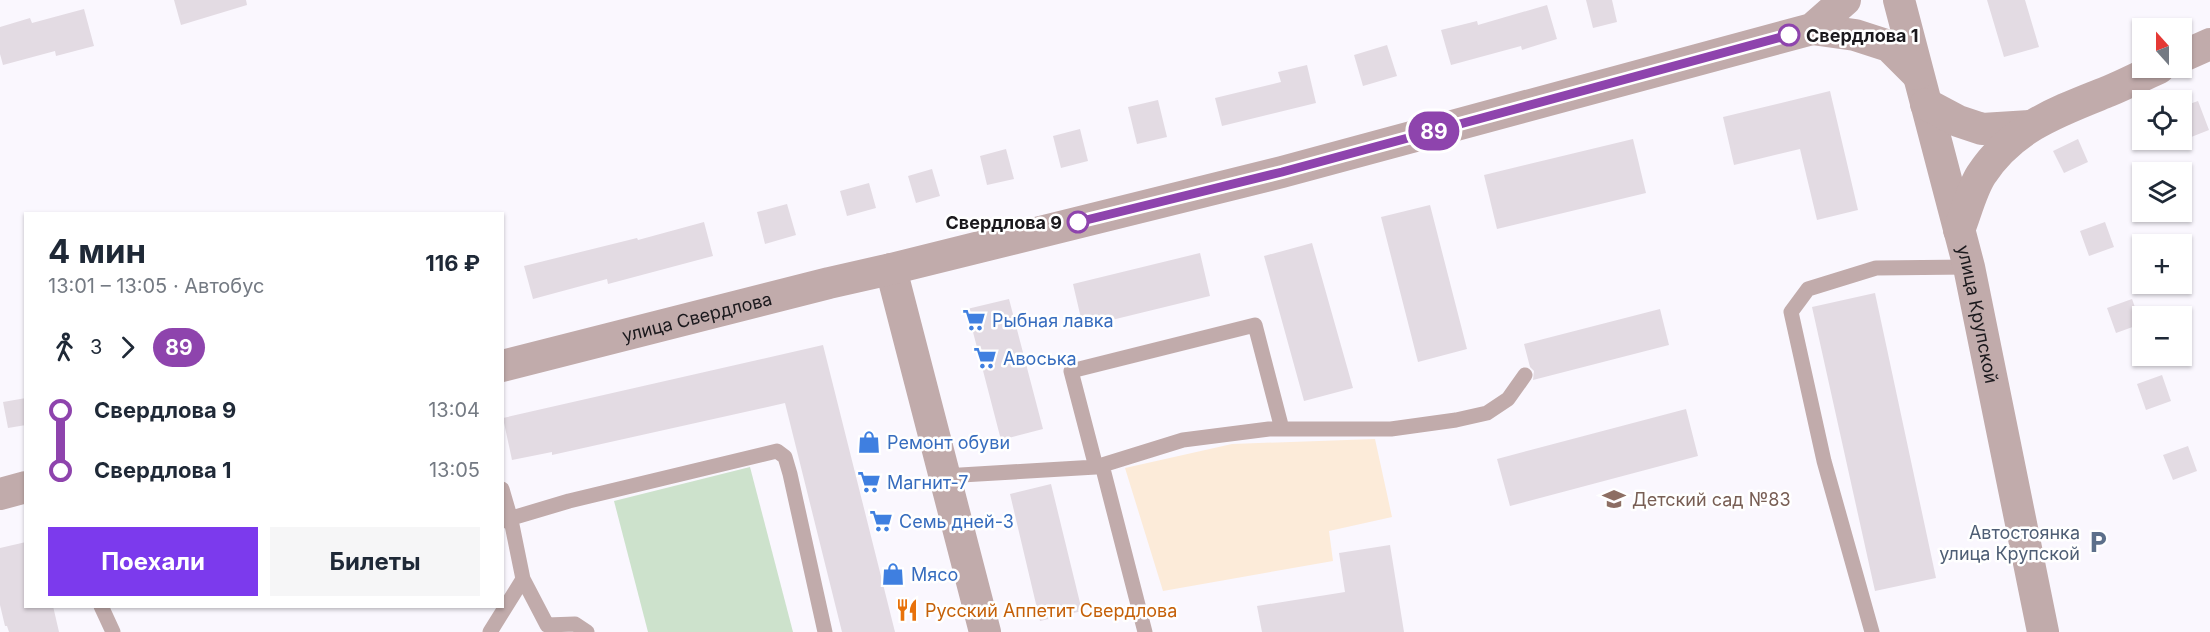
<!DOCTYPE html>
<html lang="ru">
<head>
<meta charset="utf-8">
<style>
	body { margin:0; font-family:Inter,sans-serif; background:#f6f6f7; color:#1f2937; height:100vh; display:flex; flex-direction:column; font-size:22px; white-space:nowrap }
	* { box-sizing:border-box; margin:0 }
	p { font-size:20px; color:#747a83 }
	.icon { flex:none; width:33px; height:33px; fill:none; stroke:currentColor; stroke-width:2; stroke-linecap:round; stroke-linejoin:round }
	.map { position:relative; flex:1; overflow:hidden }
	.panel { position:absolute; left:24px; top:212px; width:480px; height:396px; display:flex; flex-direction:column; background:#fff; border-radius:0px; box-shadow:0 2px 4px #0004 }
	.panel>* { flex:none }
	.badge { padding:0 12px; border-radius:20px; font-size:21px; line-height:39px }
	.needle { width:39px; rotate:339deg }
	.controls { position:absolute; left:2132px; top:18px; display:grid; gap:12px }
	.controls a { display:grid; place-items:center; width:60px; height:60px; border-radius:0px; background:#fff; box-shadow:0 2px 4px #0004; font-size:30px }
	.map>.badge { position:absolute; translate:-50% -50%; box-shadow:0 0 0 3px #fff }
	.legs { display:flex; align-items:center; gap:9px; height:66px; padding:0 24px; font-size:20px }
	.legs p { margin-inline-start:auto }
	.headline { display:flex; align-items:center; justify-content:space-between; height:102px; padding:0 24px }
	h1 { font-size:33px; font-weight:700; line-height:45px }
	.primary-button { display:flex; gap:12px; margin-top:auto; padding:12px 24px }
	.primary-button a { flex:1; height:69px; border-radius:0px; background:#7c3aed; color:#fff; font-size:24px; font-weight:700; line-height:69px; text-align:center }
	.primary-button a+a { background:#f6f6f7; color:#1f2937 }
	ul { padding:0 24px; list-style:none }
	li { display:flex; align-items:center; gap:21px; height:60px; font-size:22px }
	li i { display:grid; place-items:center; width:9px; height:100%; margin:0 8px; background:currentColor }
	li i::after { content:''; width:15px; height:15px; margin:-8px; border:4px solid; border-radius:50%; background:#fff }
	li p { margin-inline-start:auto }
	li:first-child i { background:linear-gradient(#0000 50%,currentColor 0) }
	li:last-child i { background:linear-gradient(currentColor 50%,#0000 0) }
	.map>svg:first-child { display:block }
	.industrial { fill:#fcebd9 }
	.green { fill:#cde2cc }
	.building { fill:#e3dbe3 }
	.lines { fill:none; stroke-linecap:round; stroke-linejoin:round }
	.lane { stroke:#c1abab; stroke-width:15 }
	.street { stroke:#c1abab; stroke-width:32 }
	.line-1-casing { stroke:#fff; stroke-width:14 }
	.line-1 { stroke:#8e44ad; stroke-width:9 }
	.stop-1-dot { fill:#fff; stroke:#8e44ad; stroke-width:3 }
	.labels { text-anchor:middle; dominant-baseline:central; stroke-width:5; stroke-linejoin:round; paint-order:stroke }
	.stop-label { font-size:18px; font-weight:bold; fill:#1b191d; stroke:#fff; text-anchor:start }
	.street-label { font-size:18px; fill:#1b191d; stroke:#fff }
	.shop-label { font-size:18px; fill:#366cbe; stroke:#fff; text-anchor:start }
	.education-label { font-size:18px; fill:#785e54; stroke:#fff; text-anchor:start }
	.service-label { font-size:18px; fill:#4e5e75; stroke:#fff; text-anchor:end }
	.food-label { font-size:18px; fill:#c56008; stroke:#fff; text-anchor:start }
</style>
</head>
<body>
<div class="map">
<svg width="2210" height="632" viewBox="0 0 2210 632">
	<rect width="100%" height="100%" fill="#faf7fe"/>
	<path class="industrial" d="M1375,439l17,78 -63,14 4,30 -170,30 -38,-123 107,-24z"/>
	<path class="green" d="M750,467l43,165h-145l-34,-131z"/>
	<path class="building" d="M174,0h72l1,5 -66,20z
		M1586,0h26l5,22 -24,6z
		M1987,0h38l14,47 -35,10z
		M1547,5l10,34 -35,11 -1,-4 -70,19 -10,-35 36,-9 1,4z
		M84,9l10,37 -38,10 -1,-5 -52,14 -3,-11v-27l30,-9 2,5z
		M1387,45l10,31 -34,10 -9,-31z
		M1307,65l9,38 -94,23 -7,-28 66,-16 -3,-10z
		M1830,91l28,119 -41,10 -17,-71 -66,16 -11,-48z
		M1158,100l9,37 -30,7 -9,-37z
		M2198,101l11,29 -28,11v-34z
		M1080,129l8,32 -27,7 -8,-32z
		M1633,139l13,54 -149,36 -13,-54z
		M2078,139l10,23 -24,11 -11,-22z
		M1006,149l8,30 -27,6 -7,-29z
		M932,169l8,27 -24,7 -8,-27z
		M869,183l7,25 -29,8 -7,-25z
		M787,204l9,31 -31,9 -8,-32z
		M1430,205l37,144 -49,13 -37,-145z
		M704,222l9,34 -105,28 -1,-5 -74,20 -9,-33 113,-28 1,2z
		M2105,222l9,25 -25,9 -9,-25z
		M1312,243l41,145 -49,13 -40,-145z
		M1200,253l10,43 -127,31 -10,-43z
		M1875,293l61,285 -61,13 -63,-284z
		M1009,299l34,130 -42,11 -34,-131z
		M2132,299l9,25 -25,9 -9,-25z
		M1660,309l9,36 -136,35 1,-9 -4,-4 -6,-23z
		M823,345l72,287h-53l-57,-229 -233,52v-3l-40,8 -9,-42z
		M2162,375l9,26 -25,9 -9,-26z
		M26,398v27l-18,3 -5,-26z
		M1686,409l12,47 -188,50 -13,-47z
		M2188,446l9,25 -24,9 -10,-25z
		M1051,484l31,127 -42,10 -30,-127z
		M26,542v64h27l6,26h-50l-2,-6h-2l-5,-21v-57z
		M1390,545l14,87h-142l-5,-26 88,-14 -6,-39z"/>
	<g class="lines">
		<path class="lane" d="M1102,465l43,167
			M1096,467l-25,-96 184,-46 27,104
			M944,476l152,-9 87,-27 86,-11h122l65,-9 31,-7 21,-14 17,-24
			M502,521l67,-20 208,-50 8,6 5,17 35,158
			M523,579l24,46 28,-1 12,8
			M101,606l12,26
			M490,632l33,-53 -12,-59 -9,-31
			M1872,632l-48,-171 -33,-149 17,-23 68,-21 93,-1"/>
		<g class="street">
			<path id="s1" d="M1899,0l70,267 74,365"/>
			<path d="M1812,29l43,6 34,11 28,28"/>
			<path d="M2181,57l29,-13"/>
			<path d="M1926,104l32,17 24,8 48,-3"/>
			<path d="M1959,230c7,-17 12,-39 22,-55 31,-48 78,-64 128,-84 17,-7 34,-16 50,-23"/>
			<path d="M891,269l94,363"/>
			<path id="s2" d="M502,366l327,-83 62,-14 391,-97 530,-143 33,-29"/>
			<path d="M0,494l26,-7"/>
		</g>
	</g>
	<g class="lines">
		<g class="line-1-casing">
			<path id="line-1" d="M1078,222l204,-50 507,-137"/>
		</g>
		<use href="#line-1" class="line-1"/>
	</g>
	<defs>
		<g id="supermarket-bare" transform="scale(1.8)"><path d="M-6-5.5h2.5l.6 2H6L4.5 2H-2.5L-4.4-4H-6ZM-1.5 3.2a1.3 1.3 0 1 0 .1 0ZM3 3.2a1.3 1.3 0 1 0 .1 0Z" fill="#3f7fe0" stroke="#fff" stroke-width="2.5" paint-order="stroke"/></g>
		<g id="shop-bare" transform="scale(1.8)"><path d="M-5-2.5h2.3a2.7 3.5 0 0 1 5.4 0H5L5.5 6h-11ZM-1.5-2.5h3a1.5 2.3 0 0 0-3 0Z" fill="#3f7fe0" stroke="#fff" stroke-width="2.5" paint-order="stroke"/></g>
		<g id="school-bare" transform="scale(1.8)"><path d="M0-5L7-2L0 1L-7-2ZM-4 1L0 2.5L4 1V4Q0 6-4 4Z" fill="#8d6e63" stroke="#fff" stroke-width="2.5" paint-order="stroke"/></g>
		<g id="parking-bare" transform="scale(1.8)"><path d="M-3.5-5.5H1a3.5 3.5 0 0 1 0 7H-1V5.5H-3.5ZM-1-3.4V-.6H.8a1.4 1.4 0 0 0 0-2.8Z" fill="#5c6f8a" stroke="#fff" stroke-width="2.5" paint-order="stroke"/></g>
		<g id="restaurant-bare" transform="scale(1.8)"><path d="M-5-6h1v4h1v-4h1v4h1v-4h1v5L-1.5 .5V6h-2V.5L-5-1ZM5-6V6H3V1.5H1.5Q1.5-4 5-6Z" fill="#e8710a" stroke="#fff" stroke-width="2.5" paint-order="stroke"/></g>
	</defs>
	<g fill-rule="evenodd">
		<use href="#supermarket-bare" x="974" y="320"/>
		<use href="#supermarket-bare" x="985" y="358"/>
		<use href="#shop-bare" x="869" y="442"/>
		<use href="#supermarket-bare" x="869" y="482"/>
		<use href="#school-bare" x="1614" y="499"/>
		<use href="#supermarket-bare" x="881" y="521"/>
		<use href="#parking-bare" x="2098" y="542"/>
		<use href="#shop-bare" x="893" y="574"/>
		<use href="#restaurant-bare" x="907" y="610"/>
	</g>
	<g class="stop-1-dot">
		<circle cx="1789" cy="35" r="10"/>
		<circle cx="1078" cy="222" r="10"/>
	</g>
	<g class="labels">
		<g class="stop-label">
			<text x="1806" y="35">Свердлова 1</text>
			<text x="1062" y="222" text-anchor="end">Свердлова 9</text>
		</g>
		<g class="street-label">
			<text stroke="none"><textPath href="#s1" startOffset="324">улица Крупской</textPath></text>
			<text stroke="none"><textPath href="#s2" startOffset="201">улица Свердлова</textPath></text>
		</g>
		<g class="shop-label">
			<text x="992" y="320">Рыбная лавка</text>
			<text x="1003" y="358">Авоська</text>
			<text x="887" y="442">Ремонт обуви</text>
			<text x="887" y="482">Магнит-7</text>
			<text x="899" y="521">Семь дней-3</text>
			<text x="911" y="574">Мясо</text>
		</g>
		<g class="education-label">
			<text x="1632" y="499">Детский сад №83</text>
		</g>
		<g class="service-label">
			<text x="2080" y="532">Автостоянка<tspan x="2080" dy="21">улица Крупской</tspan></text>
		</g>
		<g class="food-label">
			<text x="925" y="610">Русский Аппетит Свердлова</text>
		</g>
	</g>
</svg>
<div class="controls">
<a><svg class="needle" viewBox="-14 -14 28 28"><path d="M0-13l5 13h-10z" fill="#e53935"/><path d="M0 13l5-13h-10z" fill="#747a83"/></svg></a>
<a><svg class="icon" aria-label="locate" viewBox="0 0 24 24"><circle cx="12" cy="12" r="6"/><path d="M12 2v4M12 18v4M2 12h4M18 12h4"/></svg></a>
<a><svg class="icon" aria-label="layers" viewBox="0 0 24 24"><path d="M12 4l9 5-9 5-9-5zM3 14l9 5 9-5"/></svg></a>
<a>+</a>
<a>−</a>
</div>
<b class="badge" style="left:1434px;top:131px;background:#8e44ad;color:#fff">89</b>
<section class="panel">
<div class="headline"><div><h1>4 мин</h1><p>13:01 – 13:05 · Автобус</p></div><b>116 ₽</b></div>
<div class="legs"><svg class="icon" aria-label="walk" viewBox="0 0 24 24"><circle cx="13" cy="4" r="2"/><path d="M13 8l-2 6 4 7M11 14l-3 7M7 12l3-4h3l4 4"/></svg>3<svg class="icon" aria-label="forward" viewBox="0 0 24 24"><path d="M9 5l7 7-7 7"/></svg><b class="badge" style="background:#8e44ad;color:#fff">89</b></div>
<ul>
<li><i style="color:#8e44ad"></i><b>Свердлова 9</b><p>13:04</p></li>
<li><i style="color:#8e44ad"></i><b>Свердлова 1</b><p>13:05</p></li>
</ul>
<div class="primary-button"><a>Поехали</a><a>Билеты</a></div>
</section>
</div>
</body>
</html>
